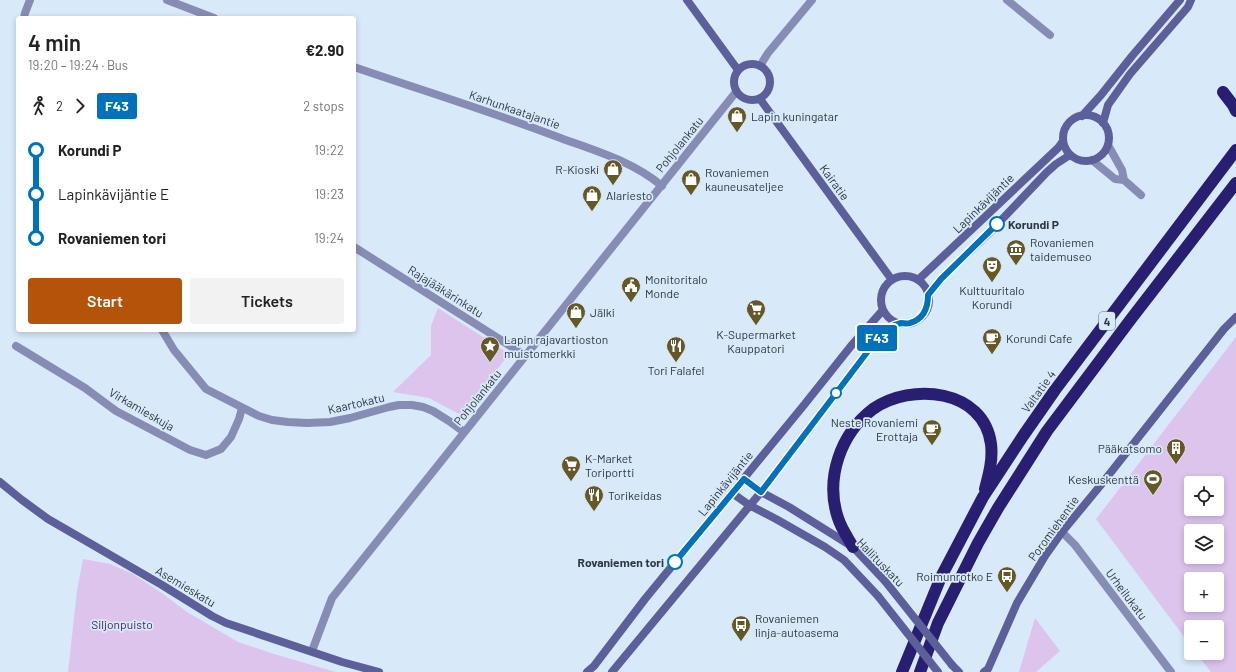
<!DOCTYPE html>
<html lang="en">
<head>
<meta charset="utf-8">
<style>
	body { margin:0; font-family:Barlow,sans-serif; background:#f2f2f2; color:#222; height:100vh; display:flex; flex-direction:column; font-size:15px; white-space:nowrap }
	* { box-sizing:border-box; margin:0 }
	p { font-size:13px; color:#767676 }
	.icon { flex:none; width:22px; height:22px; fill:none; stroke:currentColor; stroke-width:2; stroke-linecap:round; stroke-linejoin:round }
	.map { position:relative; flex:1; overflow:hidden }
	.drawer { position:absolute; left:16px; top:16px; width:340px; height:316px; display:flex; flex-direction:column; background:#fff; border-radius:4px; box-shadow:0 2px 6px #0003 }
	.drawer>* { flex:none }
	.badge { padding:0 8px; border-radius:3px; font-size:14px; line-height:26px }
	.buttons { position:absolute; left:1184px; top:476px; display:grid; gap:8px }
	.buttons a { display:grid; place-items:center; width:40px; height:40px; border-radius:4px; background:#fff; box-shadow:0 2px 6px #0003; font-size:20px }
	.map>.badge { position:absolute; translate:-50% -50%; box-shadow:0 0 0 2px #fff }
	.legs { display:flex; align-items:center; gap:6px; height:44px; padding:0 12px; font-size:13px }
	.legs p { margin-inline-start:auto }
	.summary { display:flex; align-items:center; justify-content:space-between; height:68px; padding:0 12px }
	h1 { font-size:22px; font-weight:600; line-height:30px }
	.action { display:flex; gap:8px; margin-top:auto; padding:8px 12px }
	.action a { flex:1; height:46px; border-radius:4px; background:#b45309; color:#fff; font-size:16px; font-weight:600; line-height:46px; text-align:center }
	.action a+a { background:#f2f2f2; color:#222 }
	ul { padding:0 12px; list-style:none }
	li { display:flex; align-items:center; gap:14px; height:44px; font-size:15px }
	li i { display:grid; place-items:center; width:6px; height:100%; margin:0 5px; background:currentColor }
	li i::after { content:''; width:10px; height:10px; margin:-5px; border:3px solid; border-radius:50%; background:#fff }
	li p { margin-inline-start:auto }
	li:first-child i { background:linear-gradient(#0000 50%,currentColor 0) }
	li:last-child i { background:linear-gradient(currentColor 50%,#0000 0) }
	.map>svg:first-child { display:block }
	.green { fill:#dcc4ed; fill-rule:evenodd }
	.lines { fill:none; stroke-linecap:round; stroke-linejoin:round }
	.street { stroke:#878cb5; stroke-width:8 }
	.secondary { stroke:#5c5f9a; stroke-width:8 }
	.highway { stroke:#281f72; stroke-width:12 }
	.secondary-bridge { stroke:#5c5f9a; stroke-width:8 }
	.line-1-casing { stroke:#fff; stroke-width:9 }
	.line-1 { stroke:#0072bc; stroke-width:6 }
	.stop-1-dot { fill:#fff; stroke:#0072bc; stroke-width:2 }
	.labels { text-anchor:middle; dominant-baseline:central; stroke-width:3.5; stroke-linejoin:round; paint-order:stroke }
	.shield { fill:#d8e9fa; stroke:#606d7a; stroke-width:1 }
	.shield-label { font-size:11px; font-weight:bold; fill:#2d3843 }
	.street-label { font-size:12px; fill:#2d3843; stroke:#d8e9fa }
	.poi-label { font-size:12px; fill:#2d3843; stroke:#d8e9fa; text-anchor:start }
	.stop-label { font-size:12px; font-weight:bold; fill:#2d3843; stroke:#d8e9fa; text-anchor:start }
	.park-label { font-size:12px; fill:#48235e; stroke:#d8e9fa }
</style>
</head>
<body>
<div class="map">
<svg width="1236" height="672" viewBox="0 0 1236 672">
	<rect width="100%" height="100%" fill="#d8e9fa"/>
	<path class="green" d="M438,308l71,46 -41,54 -9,6 -30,-16 -36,-6 38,-37v-29z
		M1236,337v335h-25l-15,-19h21v-26h-26v19l-95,-127zM1191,483h26v26h-26zM1191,531h26v26h-26zM1191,579h26v26h-26z
		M83,559l27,5 23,10 30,20 24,18 51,30 36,12 62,18h-268l9,-81z
		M1035,618l25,33 -24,21h-17z"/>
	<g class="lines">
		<path class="street" d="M167,0l47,18
			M1007,0l43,35
			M24,18l1,-5 5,-13
			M760,66l8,-13 44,-53
			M354,67c67,23 135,44 201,69 37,14 76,24 107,50
			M1108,145l14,25 2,10
			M1092,160l23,19 9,1 17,15
			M354,247l172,109
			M162,330l12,20 32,39 53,27 13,4 16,2 19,1 23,-1 20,-4 39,-11 10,-2h13l11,2 10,4 16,10 15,11
			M16,346l69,42 31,23 74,39 16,5 15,-6 10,-12 8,-18 3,-11
			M1062,532l13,13 96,127
			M312,651l20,-53 404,-506"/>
		<path class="secondary" d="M687,0l51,70
			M734 82a18 18 0 1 1 36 0a18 18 0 1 1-36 0Z
			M760,99l132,181
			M1063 138a23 23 0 1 1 46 0a23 23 0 1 1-46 0Z
			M1082,116l19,-21 31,-39 48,-56
			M1103,123l5,-18 22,-31 58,-67 3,-7
			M881 300a24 24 0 1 1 48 0a24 24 0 1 1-48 0Z
			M918,280l140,-132 5,-7
			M928,295l13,-16 49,-47 57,-60 9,-8 14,-9
			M744,479l17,13 28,15 64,40 32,34
			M0,482l22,18 26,19 114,66 50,31 14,7 116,39 37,10
			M732,493l17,12 27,14 49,28 19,13 18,19 16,17
			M952,665l7,7
			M587,672l7,-6 51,-67 159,-194 47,-59 32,-36
			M612,672l149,-180 120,-158 9,-6 11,-5
			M984,672l4,-3 29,-66 28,-47 17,-24 38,-46 124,-157 12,-12"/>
		<path class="highway" d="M1223,92l10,13 3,6
			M853,547c-5,-9 -12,-19 -15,-29 -13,-39 2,-84 35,-109 38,-27 111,-20 118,35 2,15 -2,30 -6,45
			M902,672l39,-95 42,-80 40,-61 32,-46 181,-240
			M920,672l18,-49 40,-80 20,-35 49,-77 84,-112 105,-136"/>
		<path class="secondary-bridge" d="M885,581l67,84
			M878,596l60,76"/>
	</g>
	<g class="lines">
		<g class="line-1-casing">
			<path id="line-1" d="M675,562l69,-83 17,13 120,-158c5,-5 12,-9 20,-11 3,0 6,1 9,0 14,-4 18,-15 18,-28l13,-16 56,-55"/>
		</g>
		<use href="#line-1" class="line-1"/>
	</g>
	<defs>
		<g id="shop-pin" transform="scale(1)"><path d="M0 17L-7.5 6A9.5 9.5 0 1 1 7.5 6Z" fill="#665825" stroke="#d8e9fa"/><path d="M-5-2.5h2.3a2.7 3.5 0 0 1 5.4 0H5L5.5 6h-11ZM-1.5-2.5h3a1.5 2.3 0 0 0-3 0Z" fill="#fff"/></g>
		<g id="museum-pin" transform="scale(1)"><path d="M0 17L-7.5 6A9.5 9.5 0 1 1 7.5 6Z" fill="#665825" stroke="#d8e9fa"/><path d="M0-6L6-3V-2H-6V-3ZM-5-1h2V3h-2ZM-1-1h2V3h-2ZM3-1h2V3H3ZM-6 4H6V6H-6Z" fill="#fff"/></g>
		<g id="theatre-pin" transform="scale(1)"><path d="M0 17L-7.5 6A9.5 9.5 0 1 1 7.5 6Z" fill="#665825" stroke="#d8e9fa"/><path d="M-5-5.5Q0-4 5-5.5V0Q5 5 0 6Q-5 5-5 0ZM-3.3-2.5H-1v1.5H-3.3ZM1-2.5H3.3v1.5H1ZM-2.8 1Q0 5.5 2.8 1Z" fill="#fff"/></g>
		<g id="civic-pin" transform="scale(1)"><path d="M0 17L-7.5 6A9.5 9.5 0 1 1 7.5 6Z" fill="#665825" stroke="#d8e9fa"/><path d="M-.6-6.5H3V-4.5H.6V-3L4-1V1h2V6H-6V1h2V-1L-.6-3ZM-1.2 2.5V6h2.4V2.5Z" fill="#fff"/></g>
		<g id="supermarket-pin" transform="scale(1)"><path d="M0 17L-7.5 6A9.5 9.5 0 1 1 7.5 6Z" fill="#665825" stroke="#d8e9fa"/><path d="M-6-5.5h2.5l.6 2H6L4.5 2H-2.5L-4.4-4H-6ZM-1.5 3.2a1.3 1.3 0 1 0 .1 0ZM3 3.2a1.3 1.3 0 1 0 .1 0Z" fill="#fff"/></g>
		<g id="cafe-pin" transform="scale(1)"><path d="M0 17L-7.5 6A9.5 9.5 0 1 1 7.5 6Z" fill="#665825" stroke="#d8e9fa"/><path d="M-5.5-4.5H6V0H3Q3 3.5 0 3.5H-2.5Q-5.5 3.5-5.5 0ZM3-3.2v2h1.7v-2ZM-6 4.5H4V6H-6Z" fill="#fff"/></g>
		<g id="sight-pin" transform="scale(1)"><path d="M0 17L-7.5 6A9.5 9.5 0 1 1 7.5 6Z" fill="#665825" stroke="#d8e9fa"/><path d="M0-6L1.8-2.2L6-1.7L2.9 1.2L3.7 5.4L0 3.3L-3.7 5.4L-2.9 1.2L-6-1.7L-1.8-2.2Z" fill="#fff"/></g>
		<g id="restaurant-pin" transform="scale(1)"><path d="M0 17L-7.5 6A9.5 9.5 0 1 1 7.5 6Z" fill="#665825" stroke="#d8e9fa"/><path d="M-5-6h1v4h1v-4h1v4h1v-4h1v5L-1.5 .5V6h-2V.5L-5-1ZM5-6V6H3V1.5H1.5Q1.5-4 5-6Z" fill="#fff"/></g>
		<g id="building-pin" transform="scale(1)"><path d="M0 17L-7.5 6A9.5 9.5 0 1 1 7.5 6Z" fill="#665825" stroke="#d8e9fa"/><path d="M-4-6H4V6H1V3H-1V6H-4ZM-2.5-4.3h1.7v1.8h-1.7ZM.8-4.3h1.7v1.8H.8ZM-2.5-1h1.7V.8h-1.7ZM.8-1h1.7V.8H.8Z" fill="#fff"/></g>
		<g id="stadium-pin" transform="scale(1)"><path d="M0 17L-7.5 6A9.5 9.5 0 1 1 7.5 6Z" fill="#665825" stroke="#d8e9fa"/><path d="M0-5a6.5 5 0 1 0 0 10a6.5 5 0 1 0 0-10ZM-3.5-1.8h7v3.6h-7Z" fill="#fff"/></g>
		<g id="bus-pin" transform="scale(1)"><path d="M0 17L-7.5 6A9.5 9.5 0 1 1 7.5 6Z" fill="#665825" stroke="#d8e9fa"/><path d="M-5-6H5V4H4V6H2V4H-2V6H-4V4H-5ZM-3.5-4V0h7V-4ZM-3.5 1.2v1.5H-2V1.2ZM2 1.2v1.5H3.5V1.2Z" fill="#fff"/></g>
	</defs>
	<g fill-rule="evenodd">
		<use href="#shop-pin" x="737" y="116"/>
		<use href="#shop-pin" x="613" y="169"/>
		<use href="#shop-pin" x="691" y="179"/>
		<use href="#shop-pin" x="592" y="195"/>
		<use href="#museum-pin" x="1016" y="249"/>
		<use href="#theatre-pin" x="992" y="266"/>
		<use href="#civic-pin" x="631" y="286"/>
		<use href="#supermarket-pin" x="756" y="309"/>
		<use href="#shop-pin" x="576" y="312"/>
		<use href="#cafe-pin" x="992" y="338"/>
		<use href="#sight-pin" x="490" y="346"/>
		<use href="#restaurant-pin" x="676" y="346"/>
		<use href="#cafe-pin" x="932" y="429"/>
		<use href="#building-pin" x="1176" y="448"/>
		<use href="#supermarket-pin" x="571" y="465"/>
		<use href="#stadium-pin" x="1153" y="479"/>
		<use href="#restaurant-pin" x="594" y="495"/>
		<use href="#bus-pin" x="1007" y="576"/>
		<use href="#bus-pin" x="741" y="625"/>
	</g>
	<g class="stop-1-dot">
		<circle cx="997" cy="224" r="7"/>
		<circle cx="836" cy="393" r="5"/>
		<circle cx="675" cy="562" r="7"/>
	</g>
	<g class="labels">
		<rect class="shield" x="1099" y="312" width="16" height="18" rx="3"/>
		<g class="shield-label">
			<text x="1107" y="321">4</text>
		</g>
		<g class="street-label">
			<text transform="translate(515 109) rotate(19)">Karhunkaatajantie</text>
			<text transform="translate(679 144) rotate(-51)">Pohjolankatu</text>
			<text transform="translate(835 182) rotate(54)">Kairatie</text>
			<text transform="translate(983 203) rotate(-44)">Lapinkävijäntie</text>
			<text transform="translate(446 291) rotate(32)">Rajajääkärinkatu</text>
			<text transform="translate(1038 391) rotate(-54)">Valtatie 4</text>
			<text transform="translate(477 397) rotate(-51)">Pohjolankatu</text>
			<text transform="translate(356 403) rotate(-13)">Kaartokatu</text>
			<text transform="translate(142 409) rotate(30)">Virkamieskuja</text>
			<text transform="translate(725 483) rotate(-51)">Lapinkävijäntie</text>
			<text transform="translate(1053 528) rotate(-54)">Poromiehentie</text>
			<text transform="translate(881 562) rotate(46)">Hallituskatu</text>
			<text transform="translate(186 586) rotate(31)">Asemieskatu</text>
			<text transform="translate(1127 594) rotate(53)">Urheilukatu</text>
		</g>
		<g class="poi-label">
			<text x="751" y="116">Lapin kuningatar</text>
			<text x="599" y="169" text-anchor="end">R-Kioski</text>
			<text x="705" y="172">Rovaniemen<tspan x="705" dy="14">kauneusateljee</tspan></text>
			<text x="606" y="195">Alariesto</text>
			<text x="1030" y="242">Rovaniemen<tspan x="1030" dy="14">taidemuseo</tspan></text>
			<text x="645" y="279">Monitoritalo<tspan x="645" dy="14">Monde</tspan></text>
			<text x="992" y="290" text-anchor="middle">Kulttuuritalo<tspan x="992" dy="14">Korundi</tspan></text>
			<text x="590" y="312">Jälki</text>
			<text x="756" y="334" text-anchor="middle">K-Supermarket<tspan x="756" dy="14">Kauppatori</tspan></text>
			<text x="1006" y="338">Korundi Cafe</text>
			<text x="504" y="339">Lapin rajavartioston<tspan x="504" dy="14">muistomerkki</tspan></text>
			<text x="676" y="370" text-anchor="middle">Tori Falafel</text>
			<text x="918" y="422" text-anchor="end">Neste Rovaniemi<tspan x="918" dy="14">Erottaja</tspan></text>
			<text x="1162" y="448" text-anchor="end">Pääkatsomo</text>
			<text x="585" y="458">K-Market<tspan x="585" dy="14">Toriportti</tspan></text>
			<text x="1139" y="479" text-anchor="end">Keskuskenttä</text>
			<text x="608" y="495">Torikeidas</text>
			<text x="993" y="576" text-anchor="end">Roimunrotko E</text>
			<text x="755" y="618">Rovaniemen<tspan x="755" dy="14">linja-autoasema</tspan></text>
		</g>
		<g class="stop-label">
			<text x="1008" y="224">Korundi P</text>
			<text x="664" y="562" text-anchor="end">Rovaniemen tori</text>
		</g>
		<g class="park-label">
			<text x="122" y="624">Siljonpuisto</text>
		</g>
	</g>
</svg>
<div class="buttons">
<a><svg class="icon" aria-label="locate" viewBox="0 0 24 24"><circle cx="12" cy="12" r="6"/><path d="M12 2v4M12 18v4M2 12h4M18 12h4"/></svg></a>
<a><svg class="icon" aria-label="layers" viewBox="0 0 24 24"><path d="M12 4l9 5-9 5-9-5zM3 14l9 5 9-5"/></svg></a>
<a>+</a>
<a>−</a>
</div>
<b class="badge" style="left:877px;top:338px;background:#0072bc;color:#fff">F43</b>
<section class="drawer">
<div class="summary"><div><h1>4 min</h1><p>19:20 – 19:24 · Bus</p></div><b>€2.90</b></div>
<div class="legs"><svg class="icon" aria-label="walk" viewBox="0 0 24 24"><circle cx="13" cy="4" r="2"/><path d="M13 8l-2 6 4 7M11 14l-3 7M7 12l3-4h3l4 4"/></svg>2<svg class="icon" aria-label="forward" viewBox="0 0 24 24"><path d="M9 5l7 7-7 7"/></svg><b class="badge" style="background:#0072bc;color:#fff">F43</b><p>2 stops</p></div>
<ul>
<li><i style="color:#0072bc"></i><b>Korundi P</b><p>19:22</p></li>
<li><i style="color:#0072bc"></i><span>Lapinkävijäntie E</span><p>19:23</p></li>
<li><i style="color:#0072bc"></i><b>Rovaniemen tori</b><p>19:24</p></li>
</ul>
<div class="action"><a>Start</a><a>Tickets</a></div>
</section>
</div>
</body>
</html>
